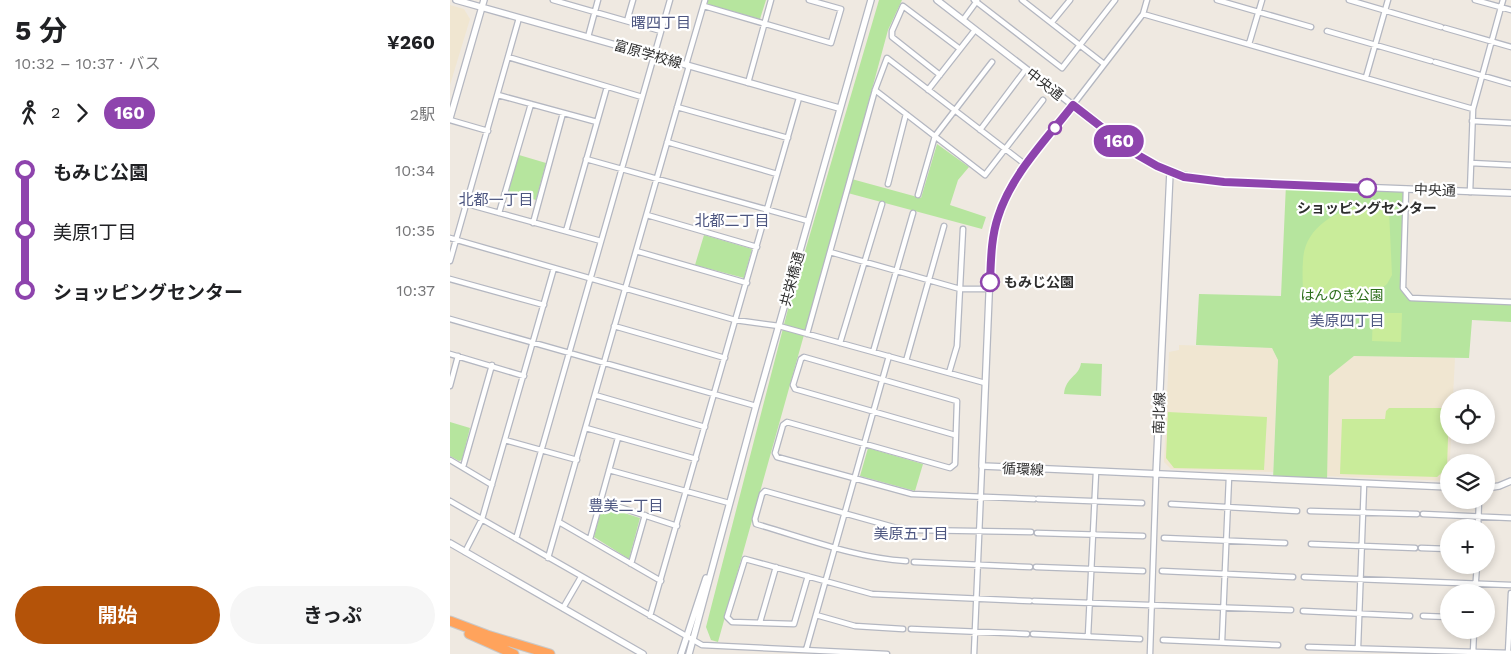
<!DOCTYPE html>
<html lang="ja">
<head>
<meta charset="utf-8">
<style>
	body { margin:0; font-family:"Work Sans","Noto Sans JP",sans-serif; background:#f6f6f6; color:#202124; height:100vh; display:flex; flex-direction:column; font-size:19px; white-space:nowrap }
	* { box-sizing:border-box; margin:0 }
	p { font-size:16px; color:#757577 }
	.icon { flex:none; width:28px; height:28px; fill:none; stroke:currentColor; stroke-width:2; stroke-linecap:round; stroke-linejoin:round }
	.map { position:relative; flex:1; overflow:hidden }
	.side { display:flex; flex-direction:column; background:#fff; width:450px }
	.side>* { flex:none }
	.badge { padding:0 10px; border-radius:16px; font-size:18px; line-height:32px }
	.tools { position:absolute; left:990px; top:389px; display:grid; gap:10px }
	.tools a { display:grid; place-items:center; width:55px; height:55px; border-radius:50%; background:#fff; box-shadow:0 2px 8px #0003; font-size:25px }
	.map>.badge { position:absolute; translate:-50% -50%; box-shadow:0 0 0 2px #fff }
	.legs { display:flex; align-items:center; gap:8px; height:55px; padding:0 15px; font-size:16px }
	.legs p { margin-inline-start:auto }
	.head { display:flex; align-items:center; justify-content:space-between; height:85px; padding:0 15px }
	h1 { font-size:28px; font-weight:700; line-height:38px }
	.cta { display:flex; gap:10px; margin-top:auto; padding:10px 15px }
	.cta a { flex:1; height:58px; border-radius:30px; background:#b45309; color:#fff; font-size:20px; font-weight:700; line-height:58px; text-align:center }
	.cta a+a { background:#f6f6f6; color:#202124 }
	ul { padding:0 15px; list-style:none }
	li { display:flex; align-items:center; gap:18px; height:60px; font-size:19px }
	li i { display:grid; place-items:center; width:8px; height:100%; margin:0 6px; background:currentColor }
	li i::after { content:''; width:12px; height:12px; margin:-6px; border:4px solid; border-radius:50%; background:#fff }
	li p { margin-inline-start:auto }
	li:first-child i { background:linear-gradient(#0000 50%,currentColor 0) }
	li:last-child i { background:linear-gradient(currentColor 50%,#0000 0) }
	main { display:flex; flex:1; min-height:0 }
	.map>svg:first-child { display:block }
	.education { fill:#f0e6d1 }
	.green { fill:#b6e59e }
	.pitch { fill:#c9ec9a }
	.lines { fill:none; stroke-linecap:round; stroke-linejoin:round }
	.minor-casing { stroke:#b4b7c1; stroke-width:7 }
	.tertiary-casing { stroke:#b4b7c1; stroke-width:8 }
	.motorway-casing { stroke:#c9c9c9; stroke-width:11 }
	.minor { stroke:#fff; stroke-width:4.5 }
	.tertiary { stroke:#fff; stroke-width:5.5 }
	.motorway { stroke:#ffa35c; stroke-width:9 }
	.line-1-casing { stroke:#fff; stroke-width:11 }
	.line-1 { stroke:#8e44ad; stroke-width:8 }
	.stop-1-dot { fill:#fff; stroke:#8e44ad; stroke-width:2.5 }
	.labels { text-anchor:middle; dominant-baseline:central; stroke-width:4.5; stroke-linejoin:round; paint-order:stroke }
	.street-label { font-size:14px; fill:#2e2e2e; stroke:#fff }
	.stop-label { font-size:14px; font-weight:bold; fill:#2e2e2e; stroke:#fff }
	.park-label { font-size:14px; fill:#2c6e1b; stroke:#fff }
	.neighbourhood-label { font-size:15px; fill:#4d5680; stroke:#fff }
</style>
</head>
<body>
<main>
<section class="side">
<div class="head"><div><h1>5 分</h1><p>10:32 – 10:37 · バス</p></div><b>¥260</b></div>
<div class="legs"><svg class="icon" aria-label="walk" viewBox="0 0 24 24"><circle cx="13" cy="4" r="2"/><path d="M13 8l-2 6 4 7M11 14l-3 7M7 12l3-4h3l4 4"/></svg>2<svg class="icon" aria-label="forward" viewBox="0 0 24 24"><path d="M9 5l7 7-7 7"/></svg><b class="badge" style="background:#8e44ad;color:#fff">160</b><p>2駅</p></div>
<ul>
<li><i style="color:#8e44ad"></i><b>もみじ公園</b><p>10:34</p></li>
<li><i style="color:#8e44ad"></i><span>美原1丁目</span><p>10:35</p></li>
<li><i style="color:#8e44ad"></i><b>ショッピングセンター</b><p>10:37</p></li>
</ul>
<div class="cta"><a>開始</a><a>きっぷ</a></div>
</section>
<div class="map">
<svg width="1061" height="654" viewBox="0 0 1061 654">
	<rect width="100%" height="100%" fill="#efe9e1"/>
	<path class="education" d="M0,5l14,4 6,10 -20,66z
		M729,345l93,3 6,12 -5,112 -102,-3 -7,-7 5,-110 10,-2z
		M904,356l101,2 -2,39 -4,1v37h2l-2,46 -123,-5 2,-100z"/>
	<path class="green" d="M258,0h58l-6,19 -53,-15z
		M429,0h23l-14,30 -40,148 73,20 16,-54 32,23 -11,13 -8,25 36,12 -4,12 -138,-37 -126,450 -7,-2 -5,-13 82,-318z
		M69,155l27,8 -10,37 -28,-8z
		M836,184l120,5 -3,98 8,10 100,5v20l-39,-2 -3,38 -115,-2 -25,20 -2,106 -54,-3 5,-119 -6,-12 -76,-3 3,-51 82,2z
		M254,235l48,14 -8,29 -49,-13z
		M631,363l21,1 -1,32 -37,-2c2,-18 15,-17 17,-31z
		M0,422l20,6 -8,32 -3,1 -9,-5z
		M418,448l55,16 -8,27 -55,-15z
		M152,506l38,12 -11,41 -35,-22z"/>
	<path class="pitch" d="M912,206l27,5 3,64 -5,9 -18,14 -66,-2c0,-11 -1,-24 0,-35 1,-32 31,-50 59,-55z
		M923,313h29l-1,29 -29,-1z
		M939,408h60l-2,60 -10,9 -97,-3 2,-55h43l1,-8z
		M718,412l99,5 -3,53 -90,-2 -8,-10z"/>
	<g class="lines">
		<g class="minor-casing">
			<path id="minor" d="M103,0l108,31
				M524,0l88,68 53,-68
				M572,0l82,64
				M767,0l94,27
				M899,0l92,27
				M1025,0l36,10
				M254,6l127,37 10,-34 -32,-9
				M693,14l4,-14
				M513,20l14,-19
				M177,21l6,-21
				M602,22l18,-22
				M995,28l66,19
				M877,31l104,30
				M138,37l10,-37
				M799,44l13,-44
				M58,57l134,40
				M985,62l76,22
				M236,65l19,-65
				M490,75l-48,-38v-6l11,-25 57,43
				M916,77l22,-77
				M298,83l23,-83
				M425,90l110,85 58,-75
				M478,90l47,-60
				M48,95l99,27
				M623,105l70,-91 330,95
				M227,107l111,31
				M0,120l38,11
				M1022,121l39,2
				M530,130l46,-61
				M217,142l110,32
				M136,159l222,62
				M1021,163l40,2
				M438,184l18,-70
				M956,189l-3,99 8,10 100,4
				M1020,192l3,-83 30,-109
				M468,195l17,-59 57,-74
				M17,204l134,37
				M49,213l32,-109
				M197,215l110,32
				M83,223l30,-110
				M116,231l41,-144
				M0,238l285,82 44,6 206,57
				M186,251l111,32
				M380,252l130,37h29
				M0,261l69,-243
				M0,279l94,26
				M0,319l306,87
				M164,326l111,32
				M357,334l68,-244 12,-32 139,107
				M390,343l42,-139
				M423,352l40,-139
				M0,354l74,22
				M456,361l38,-135
				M499,373l8,-27 6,-117
				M0,386l8,-30
				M145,395l110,32
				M136,428l110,31
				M505,435l-160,-46 -2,-4 8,-26 3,-2 153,44 -2,63 -5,4 -163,-46 -4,3 -8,28 2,4 135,37 122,5
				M55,440l72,20
				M0,460l42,25
				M13,467l29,-102
				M159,470l120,33
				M588,499l104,4
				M0,501l252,144 185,9
				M151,501l76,25
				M721,504l126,7
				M860,511l107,3
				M973,514l88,4
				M109,522l102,59
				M1028,528l1,-28
				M463,530l118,2
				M587,533l106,3
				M714,538l121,5
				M66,539l154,-539
				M140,539l28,-101
				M861,544l104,4
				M971,548l28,1
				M15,552l17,-33 72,-251
				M98,558l141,-492
				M456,561c-51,-3 -101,-23 -150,-37l-1,-5 7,-25 3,-3 132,37 10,1
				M464,562l116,5
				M181,564l14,-49
				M586,567l107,4
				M712,571l131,6
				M358,576l-14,48 -62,-2 -5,-5 18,-58 127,35 158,7
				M854,577l207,8
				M1025,592l2,-27
				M584,601l257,9
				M113,608l18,-31
				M853,611l107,5
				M366,615l39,11 48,3
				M200,616l149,-518
				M973,616l26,1
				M310,622l16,-55
				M461,629l116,5
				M583,634l107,5
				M638,636l8,-164
				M713,640l115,5
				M772,641l7,-164
				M858,647l203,6
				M908,647l6,-163
				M356,650l83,-294
				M1023,653l1,-23
				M1058,653l3,-60
				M524,654l8,-188
				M700,654l6,-179"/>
		</g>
		<g class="tertiary-casing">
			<path id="tertiary" d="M6,0l383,108
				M487,0l199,154c33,20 50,23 88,28l287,11
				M623,105c-21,28 -45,54 -63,83 -11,18 -15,38 -19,59l-9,219 467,21
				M0,118l34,-118
				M706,475l14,-303
				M1036,488l13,-2 12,-5
				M0,543l193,111
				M231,654l25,-76
				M239,654l67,-248 115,-406"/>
		</g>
		<g class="motorway-casing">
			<path id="motorway" d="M0,621l37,14 63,19
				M19,634l45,20"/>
		</g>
		<use href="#minor" class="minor"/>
		<use href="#tertiary" class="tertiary"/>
		<use href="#motorway" class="motorway"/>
	</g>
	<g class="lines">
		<g class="line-1-casing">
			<path id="line-1" d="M540,282c1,-22 1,-44 8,-65 13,-42 48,-77 75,-112l63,49 21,12 27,11 40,5 143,6"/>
		</g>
		<use href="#line-1" class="line-1"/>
	</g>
	<g class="stop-1-dot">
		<circle cx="605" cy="128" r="6"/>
		<circle cx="917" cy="188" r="9"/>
		<circle cx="540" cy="282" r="9"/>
	</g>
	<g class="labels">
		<g class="street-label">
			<text transform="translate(198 54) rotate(16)">富原学校線</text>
			<text transform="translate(595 84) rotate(38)">中央通</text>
			<text transform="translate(985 190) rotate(2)">中央通</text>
			<text transform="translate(342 279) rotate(-75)">共栄橋通</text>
			<text transform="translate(709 413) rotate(-88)">南北線</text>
			<text transform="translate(573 469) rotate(3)">循環線</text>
		</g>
		<g class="stop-label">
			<text x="917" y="208">ショッピングセンター</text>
			<text x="554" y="282" text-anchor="start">もみじ公園</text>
		</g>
		<g class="park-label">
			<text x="892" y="295">はんのき公園</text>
		</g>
		<g class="neighbourhood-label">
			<text x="211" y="23">曙四丁目</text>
			<text x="46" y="200">北都一丁目</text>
			<text x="282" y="221">北都二丁目</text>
			<text x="897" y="321">美原四丁目</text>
			<text x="176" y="506">豊美二丁目</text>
			<text x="461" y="534">美原五丁目</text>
		</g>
	</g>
</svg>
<div class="tools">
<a><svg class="icon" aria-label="locate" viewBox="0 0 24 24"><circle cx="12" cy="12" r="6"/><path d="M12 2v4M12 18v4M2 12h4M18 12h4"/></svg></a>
<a><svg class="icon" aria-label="layers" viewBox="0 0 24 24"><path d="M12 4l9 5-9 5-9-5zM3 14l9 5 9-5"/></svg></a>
<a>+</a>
<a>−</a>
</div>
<b class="badge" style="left:669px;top:141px;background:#8e44ad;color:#fff">160</b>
</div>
</main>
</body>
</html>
